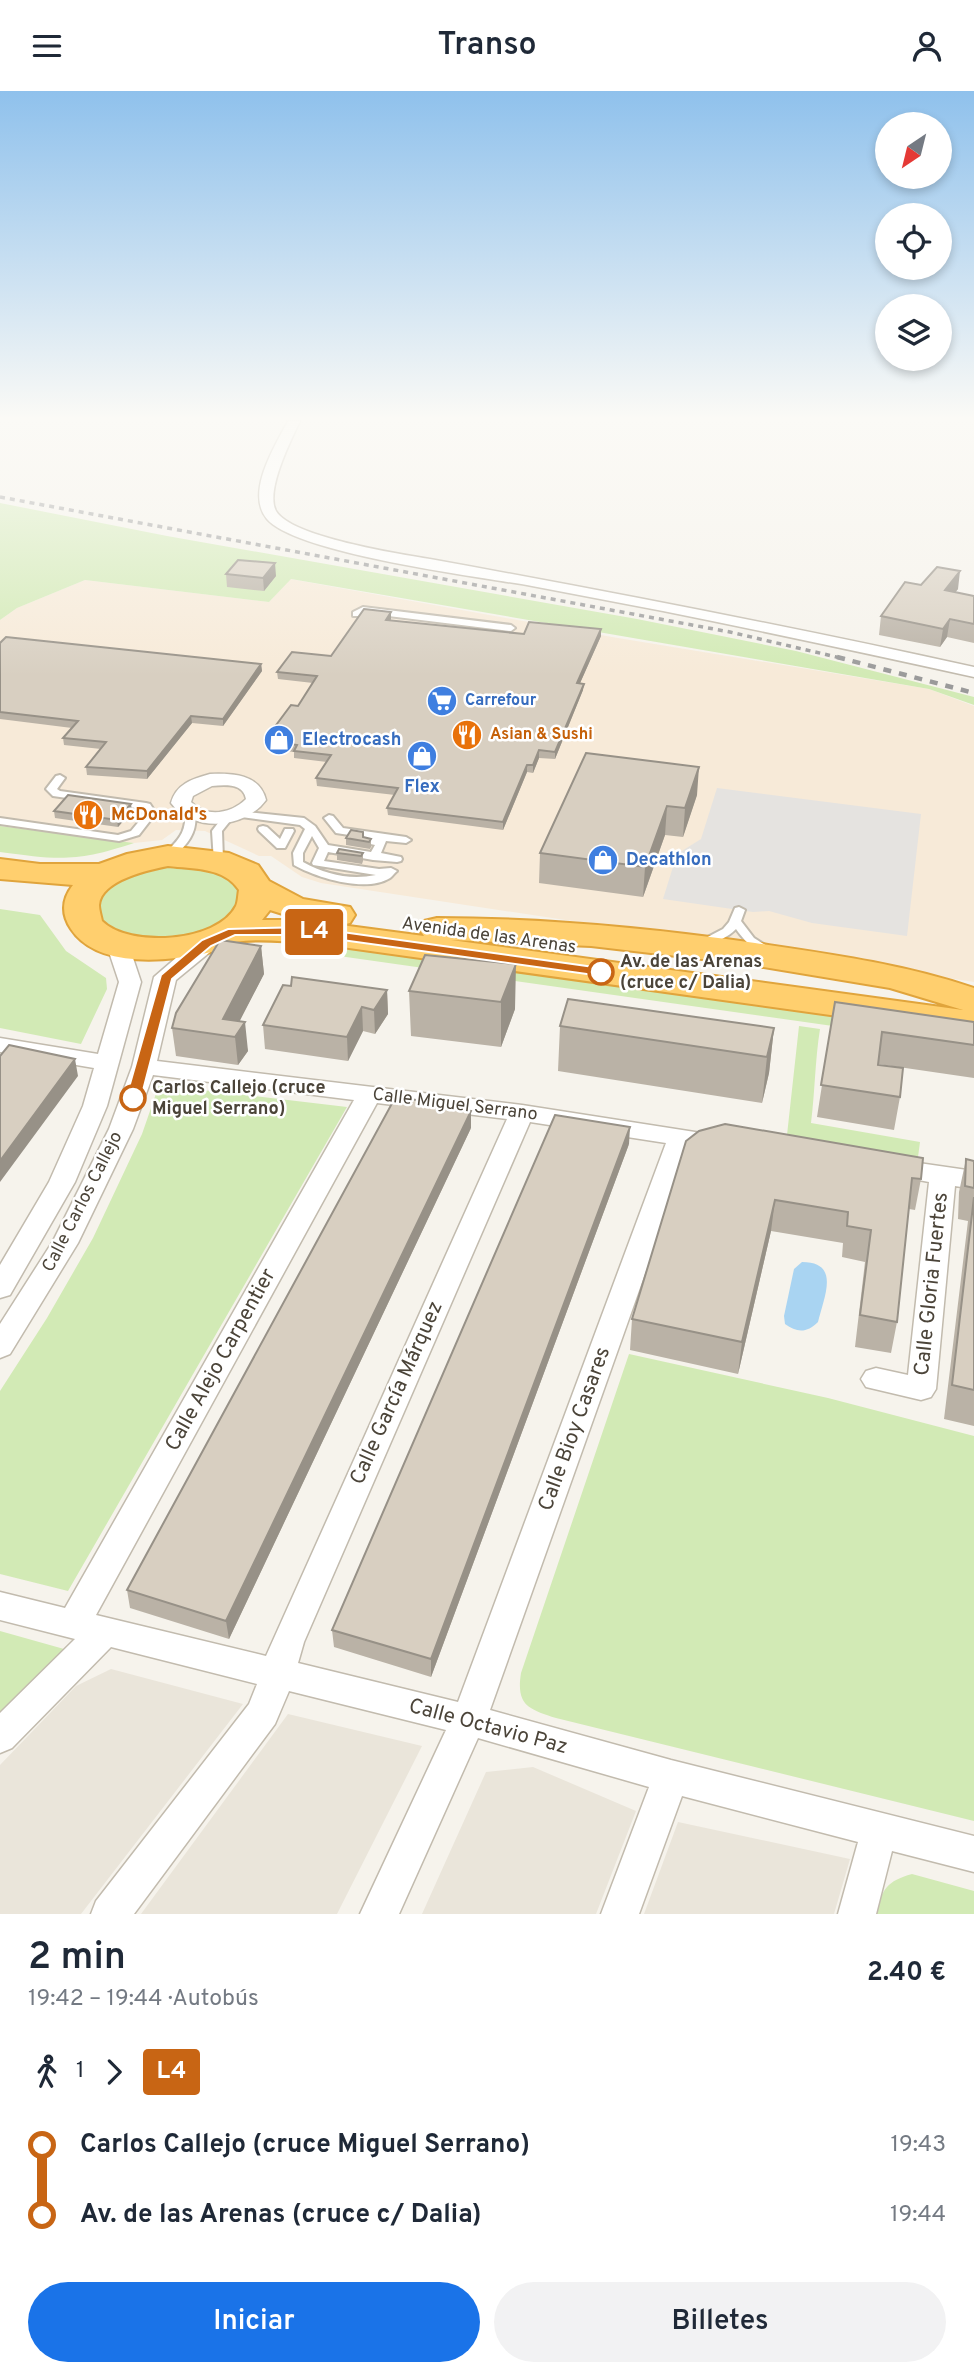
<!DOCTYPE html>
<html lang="es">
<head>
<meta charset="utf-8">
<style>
	body { margin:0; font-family:Overpass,sans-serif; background:#f2f2f3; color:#1f2937; height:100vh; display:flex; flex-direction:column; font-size:26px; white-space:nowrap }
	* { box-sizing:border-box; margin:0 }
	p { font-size:23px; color:#747a83 }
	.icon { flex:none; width:38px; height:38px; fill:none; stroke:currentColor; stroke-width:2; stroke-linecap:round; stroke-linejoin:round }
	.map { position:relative; height:1823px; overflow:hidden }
	.panel { display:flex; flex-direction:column; background:#fff; flex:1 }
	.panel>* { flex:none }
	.badge { padding:0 14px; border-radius:5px; font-size:24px; line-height:46px }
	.needle { width:46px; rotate:215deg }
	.fabs { position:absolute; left:875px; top:21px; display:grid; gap:14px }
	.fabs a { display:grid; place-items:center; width:77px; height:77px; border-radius:50%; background:#fff; box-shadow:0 4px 10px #0003; font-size:35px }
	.map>.badge { position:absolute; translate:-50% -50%; box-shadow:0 0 0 4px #fff }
	.legs { display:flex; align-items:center; gap:10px; height:77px; padding:0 28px; font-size:23px }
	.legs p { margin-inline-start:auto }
	.overview { display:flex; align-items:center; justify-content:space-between; height:119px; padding:0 28px }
	h1 { font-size:38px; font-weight:600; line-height:52px }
	.primary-button { display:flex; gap:14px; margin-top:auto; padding:14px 28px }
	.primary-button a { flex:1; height:80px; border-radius:42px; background:#1a73e8; color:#fff; font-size:28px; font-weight:600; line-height:80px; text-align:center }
	.primary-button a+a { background:#f2f2f3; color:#1f2937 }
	ul { padding:0 28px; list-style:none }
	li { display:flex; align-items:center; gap:24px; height:70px; font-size:26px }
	li i { display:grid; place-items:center; width:10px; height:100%; margin:0 9px; background:currentColor }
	li i::after { content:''; width:18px; height:18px; margin:-9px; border:5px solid; border-radius:50%; background:#fff }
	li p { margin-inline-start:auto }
	li:first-child i { background:linear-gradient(#0000 50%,currentColor 0) }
	li:last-child i { background:linear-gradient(currentColor 50%,#0000 0) }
	header { display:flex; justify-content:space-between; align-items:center; height:91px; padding:0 28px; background:#fff; font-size:32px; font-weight:600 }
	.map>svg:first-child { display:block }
	.residential { fill:#eae5da }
	.commercial { fill:#f7ead8 }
	.green { fill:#d2eab5 }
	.parking { fill:#e5e3e0 }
	.water { fill:#a9d4f2 }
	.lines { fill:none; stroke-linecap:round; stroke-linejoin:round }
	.lane-casing { stroke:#c2bbae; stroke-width:4 }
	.street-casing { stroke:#c2bbae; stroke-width:3 }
	.highway-casing { stroke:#e0a43c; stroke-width:4 }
	.lane { fill:#fff; fill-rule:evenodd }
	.street { fill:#fff; fill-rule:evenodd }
	.highway { fill:#ffcf6e; fill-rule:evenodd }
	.rail-far1 { stroke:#9a9a9a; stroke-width:3.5; stroke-dasharray:5 5; stroke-linecap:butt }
	.rail { stroke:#9a9a9a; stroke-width:4.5; stroke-dasharray:8 8; stroke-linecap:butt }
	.wall { fill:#bab2a6 }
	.shaded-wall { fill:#979187 }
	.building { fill:#d8cfc1; stroke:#979187; stroke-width:2 }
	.line-1 { fill:#c86514; stroke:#fff; stroke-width:2 }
	.stop-1-dot { fill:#fff; stroke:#c86514; stroke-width:3.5 }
	.labels { text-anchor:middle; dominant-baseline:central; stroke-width:5; stroke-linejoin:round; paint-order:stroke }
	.far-shop-label { font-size:16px; font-weight:bold; fill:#366cbe; stroke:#fff; text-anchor:start }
	.far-food-label { font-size:16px; font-weight:bold; fill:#c56008; stroke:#fff; text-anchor:start }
	.shop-label { font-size:18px; font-weight:bold; fill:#366cbe; stroke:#fff; text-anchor:start }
	.food-label { font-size:18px; font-weight:bold; fill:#c56008; stroke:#fff; text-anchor:start }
	.street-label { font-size:18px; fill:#4b4439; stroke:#fff }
	.stop-label { font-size:18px; font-weight:bold; fill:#4b4439; stroke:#fff; text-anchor:start }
	.near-street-label { font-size:21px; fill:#4b4439; stroke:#fff }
</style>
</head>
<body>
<header><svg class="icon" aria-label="menu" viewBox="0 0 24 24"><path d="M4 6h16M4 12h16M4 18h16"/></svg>Transo<svg class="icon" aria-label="person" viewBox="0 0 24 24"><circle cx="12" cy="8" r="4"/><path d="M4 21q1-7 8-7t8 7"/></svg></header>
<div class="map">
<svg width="974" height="1823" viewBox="0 0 974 1823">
	<rect width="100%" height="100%" fill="#f6f3ec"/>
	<path class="residential" d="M111,1578l132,35 -162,210h-81v-149l76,-79z
		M288,1623l134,32 -85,168h-196z
		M533,1676l103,44 -40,103h-174l64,-142z
		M678,1731l172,37 -16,55h-190z"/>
	<path class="commercial" d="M290,488l322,58 317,52 45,17v276l-653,-99 -19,-6 -31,-21h-12l-54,-25 -29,-1 -14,10 -28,3 -134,-17v-206l17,-12 68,-28 184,22z"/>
	<path class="green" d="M0,412l167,33 470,83 159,32 178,46v8l-45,-16 -638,-110 -22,23 -184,-22 -68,28 -17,12z
		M0,735l134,17c-57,19 -75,17 -134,9z
		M177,774c26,3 48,6 64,27l-3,21 -35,23 -67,4 -31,-15 -7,-16c8,-34 50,-42 79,-44z
		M0,818l40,6 26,36 40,27 1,11 -26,55 -81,-16z
		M346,854l628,90v11l-635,-90z
		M799,935l21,3c-5,31 -5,63 -9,94l109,19 -2,15 -131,-22z
		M159,994l188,22 -279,484 -68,-17v-183l47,-73 46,-80 49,-104z
		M629,1263l199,44 146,38v385l-418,-103c-28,-9 -40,-13 -35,-45z
		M0,1540l64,18 -64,65z
		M912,1783l62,17v23h-98c6,-25 11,-33 36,-40z"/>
	<path class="parking" d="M717,697l204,26 -14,122 -95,-13 -43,-12 -16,1 -90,-13 14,-45 24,-15z"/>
	<path class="water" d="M802,1171c39,0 22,35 16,60 -11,11 -21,11 -33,2l-1,-8 10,-47z"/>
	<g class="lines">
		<g class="lane-casing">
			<path id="lane" d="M363,516l148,18 4,3 -4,3 -147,-18 -5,3h-6v-4z
				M60,684l5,3 -8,11 3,2 86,12 4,1 6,9 -17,22 -20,6 -119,-17v-6l118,17 13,-4 15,-18 -3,-4 -90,-13 -7,-7 10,-13z
				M190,718l5,3c3,21 -8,33 -23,46h-8l-1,-2 1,-2c14,-13 23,-22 21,-42z
				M237,720l67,7 11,8 13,19 43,7 4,-7 -9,-2 -1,-2 4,-3 -33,-5 -12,-15 5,-3 4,1 10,12 63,9 5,3 -5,3 -20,-2 -5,12 20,4 1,2 -1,2 -4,1 -24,-2 -45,-8 -4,9 55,8 12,-1 6,3c-3,2 -4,5 -7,7 -24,15 -73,0 -96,-13l-1,-12 12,-24 -5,-4 -66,-9 -12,15 1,29 -1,2h-8l-2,-31 13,-17zM312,745l7,12 -7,15 1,2 63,10c-26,5 -49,0 -73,-13v-9z
				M263,735l4,1 13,12 5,-10h8l1,2 -9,17h-8l-18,-17 -1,-2 1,-2z
				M739,816l6,3 -4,11 13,17 16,10 2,2 -2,2c-15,2 -26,-12 -34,-23 -9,9 -20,13 -32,17l-6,-4 25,-13 6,-7 6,-14z"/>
		</g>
		<g class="street-casing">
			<path id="street" d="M288,330h12c-9,19 -35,70 -24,90 15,26 123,43 154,48 182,33 363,68 544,108v10c-104,-23 -207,-45 -311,-66 -44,-8 -87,-17 -131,-25 -51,-9 -235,-32 -265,-67 -22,-26 8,-73 21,-98z
				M210,683c22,-1 50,0 56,26 -21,29 -73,33 -95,3 5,-19 21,-24 39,-29zM212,695c13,-1 31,-3 34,13 -15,15 -40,19 -55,3l2,-6z
				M207,845l8,2 3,5 -3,5 -39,32 -19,81 365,44 205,32 4,6 -4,6 -9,2 -28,-4 -200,563 181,50 303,76v36l-82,-21 -16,63h-38l20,-72 -176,-46 -43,118h-38l48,-127 -171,-49 -79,176h-39l86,-184 -157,-39 -14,33 -141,190h-43l5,-13 153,-197 8,-20 -146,-37 -99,101 -12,5v-40l75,-74 -75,-19v-28l65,16 289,-508 -201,-25 -20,54 -55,114 -68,111 -10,4v-34l53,-83 56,-112 23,-62 22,-90 45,-39zM377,1012l130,16 -241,537 -170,-41zM530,1031l136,21 -208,559 -160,-39 6,-21z
				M118,848l8,2 3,5 12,36 -34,124 -32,76 -65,113 -10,3v-33l49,-83 34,-76 11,-38 -94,-16v-14l98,16 21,-72 -12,-36 3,-5z
				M891,1068l83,12v18l-19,-3 -19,203 -5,8 -10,3 -55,-13 -5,-8 5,-8 10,-3 32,7 21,-193 -47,-9 -4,-6 4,-6z"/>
		</g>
		<g class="highway-casing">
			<path id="highway" d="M168,755l61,7 29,12 11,16 34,18 47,8 5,8 -5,8 -9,2 83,11 -5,-7 5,-8 13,-3c107,0 213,10 318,25 74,11 148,21 219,45v47l-668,-93c-22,0 -48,-4 -70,0 -8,2 -16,8 -25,10 -40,9 -113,18 -140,-23 -10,-15 -9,-30 2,-44l-73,-6v-20l40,5h59l28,-10zM168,775c25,3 56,1 71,24 -1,5 -1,12 -3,16 -19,37 -107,42 -134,15 -1,-5 -3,-11 -3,-16 2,-25 49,-35 69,-39zM270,819l32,10h-40zM451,849l140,6 154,18 145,24 73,22z"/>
		</g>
		<use href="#lane" class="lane"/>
		<use href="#street" class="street"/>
		<use href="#highway" class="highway"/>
		<path class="rail-far1" d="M0,406l730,135 115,27"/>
		<path class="rail" d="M837,566l137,36"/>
	</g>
	<path class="wall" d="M226,483l50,2 -12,15 -37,-4z
		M921,494l37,4 -3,3 19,4v47l-27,-6 -7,10 -61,-12 2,-19z
		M391,521v7l-1,2 134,13 77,-5v7l-21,47 3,7 -28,69 -16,-1 -6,15 -6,-1 -24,58 -115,-15 -1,-7 8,-13 -78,-9 -1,-8 11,-16 -33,-4v-6l-9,-1 -1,-6 -16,-2v-7l30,-30 15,-23 -35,-4 -1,-7 54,-16z
		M0,552l261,21 1,7 -39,55 -31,-3 -45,56 -60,-4 -1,-8 15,-18 -37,-4 -1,-7 9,-10 -72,-9z
		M697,704l-14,42 -18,-2 -22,62 -104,-14 1,-30z
		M54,720h78l-14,16 -63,-9z
		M363,746l8,2v8l-1,2 -24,-4v-7z
		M337,762h26v8l-1,3 -25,-4z
		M261,855l3,28 -25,47 9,30 -10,14 -62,-9 -4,-28z
		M425,864l90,54 -14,38 -90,-11 -2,-45z
		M291,895l96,4 1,24 -13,20 -12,-3 -15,30 -83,-12 -2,-24z
		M835,911l139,20v56l-96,-14 22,33 -6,33 -77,-13z
		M560,935l214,2 -5,45 -7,30 -204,-32z
		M725,1033l196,55 -6,31 -6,-1 -12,113 -6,31 -36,-6 10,-85 -23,-5 1,-14 -72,-12 -33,143 -108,-24 2,-31z
		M471,1037l-242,511 -99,-31 -3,-18z
		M629,1053l-198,533 -97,-30 -2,-17z
		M966,1068l8,2v265l-30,-7 24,-198 -10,-2 1,-27z"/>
	<path class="shaded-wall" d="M275,472l1,13 -12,15 -1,-13z
		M960,480l-2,18 -16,19 3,-18z
		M391,521v7l-5,8v-7z
		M950,528l-3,18 -7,10 3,-18z
		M601,538v7l-24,54v-7z
		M261,573l1,7 -39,55v-7z
		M584,593l-1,6 -28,69v-7z
		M191,625l1,7 -45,56v-8z
		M539,659v8l-6,15v-8z
		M527,674v7l-24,58v-8z
		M699,676l-2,28 -14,42 2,-29z
		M131,713l1,7 -14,16 -1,-7z
		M667,715l-2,29 -22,62 2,-30z
		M261,855l3,28 -32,62 -9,-17z
		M516,873l-1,45 -14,38v-45z
		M387,899l1,24 -13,20 -1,-24z
		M362,916l1,24 -15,30 -1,-24z
		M245,931l3,29 -10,14 -3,-28z
		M774,937l-5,45 -7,30 5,-46z
		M75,968l3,17 -78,106v-21z
		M471,1020v17l-242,511 -3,-18z
		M630,1036l-1,17 -198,533v-18z
		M775,1109l-4,31 -33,143 4,-32z"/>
	<path class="building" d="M238,469l37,3 -12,15 -37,-4z
		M937,476l23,4 -15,19 29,6v28l-24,-5 -7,10 -62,-13 24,-34 16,3z
		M364,518l27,3 -5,8 138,14 5,-12 72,7 -24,54 7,1 -29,68 -16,-2 -6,15h-6l-24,57 -116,-14 11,-20 -82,-10 15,-23 -37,-4 3,-6 -13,-2 4,-5 -20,-2 23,-31 7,1 19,-30 -40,-4 15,-20 39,4z
		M6,546l255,27 -38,55 -32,-3 -44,55 -61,-4 20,-25 -43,-4 15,-17 -78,-9v-69z
		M586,662l113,14 -14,41 -18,-2 -22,61 -105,-14z
		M68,704l63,9 -14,16 -63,-9z
		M351,739l12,2v5l8,2 -2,3 -23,-4z
		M339,758l24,4 -2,3 -24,-3z
		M220,849l41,6 -38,73 22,3 -10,15 -63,-9 4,-15z
		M425,864l91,9 -15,38 -92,-11z
		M292,886l95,13 -13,20 -12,-3 -15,30 -84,-12 20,-40 8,1z
		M568,908l206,29 -7,29 -207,-31z
		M835,911l139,20v23l-92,-13 -4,33 25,3 -3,29 -79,-12z
		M9,954l66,14 -75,102v-105z
		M396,1005l75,15 -245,510 -99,-31z
		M555,1024l75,12 -199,532 -99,-29z
		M725,1033l198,34 -2,21 -9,-1 -15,144 -37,-7 11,-85 -24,-4 1,-14 -73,-12 -33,142 -110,-23 54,-178 13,-10z
		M966,1068l8,2v27l-9,-2z
		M974,1106v193l-22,-5z"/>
	<linearGradient id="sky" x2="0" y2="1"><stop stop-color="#8fc1ec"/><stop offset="0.56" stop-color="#fbfaf6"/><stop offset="1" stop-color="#fbfaf6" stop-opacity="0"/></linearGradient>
	<rect width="974" height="585" fill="url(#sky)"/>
	<path class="line-1" d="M306,836l295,41 7,4 -7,4 -295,-41h-71l-24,11 -39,33 -31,119 -3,3h-10l-2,-3 35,-123 41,-35 26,-11z"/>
	<defs>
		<g id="supermarket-disc" transform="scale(1.575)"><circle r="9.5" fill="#3f7fe0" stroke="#fff"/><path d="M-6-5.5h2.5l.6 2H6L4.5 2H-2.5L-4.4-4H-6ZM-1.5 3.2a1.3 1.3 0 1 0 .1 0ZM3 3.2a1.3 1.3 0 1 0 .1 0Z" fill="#fff"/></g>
		<g id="restaurant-disc" transform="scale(1.575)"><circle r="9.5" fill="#e8710a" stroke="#fff"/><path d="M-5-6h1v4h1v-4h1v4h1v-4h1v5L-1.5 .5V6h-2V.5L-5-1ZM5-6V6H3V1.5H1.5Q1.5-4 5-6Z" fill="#fff"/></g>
		<g id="shop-disc" transform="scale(1.575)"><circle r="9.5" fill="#3f7fe0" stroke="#fff"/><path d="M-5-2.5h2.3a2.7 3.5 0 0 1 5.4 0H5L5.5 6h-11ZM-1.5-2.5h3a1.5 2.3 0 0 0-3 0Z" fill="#fff"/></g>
	</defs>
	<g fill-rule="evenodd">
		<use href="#supermarket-disc" x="442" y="610"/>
		<use href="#restaurant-disc" x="467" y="644"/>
		<use href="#shop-disc" x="279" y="649"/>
		<use href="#shop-disc" x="422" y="665"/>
		<use href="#restaurant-disc" x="88" y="724"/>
		<use href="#shop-disc" x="603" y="769"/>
	</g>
	<g class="stop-1-dot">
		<circle cx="601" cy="881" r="12"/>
		<circle cx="133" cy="1007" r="12"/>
	</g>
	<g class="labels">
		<g class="far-shop-label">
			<text x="465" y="610">Carrefour</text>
		</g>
		<g class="far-food-label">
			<text x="490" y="644">Asian &amp; Sushi</text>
		</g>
		<g class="shop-label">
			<text x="302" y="649">Electrocash</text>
			<text x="422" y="696" text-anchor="middle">Flex</text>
			<text x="626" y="769">Decathlon</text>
		</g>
		<g class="food-label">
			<text x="111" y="724">McDonald's</text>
		</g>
		<g class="street-label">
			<text transform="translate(489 845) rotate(8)">Avenida de las Arenas</text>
			<text transform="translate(455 1014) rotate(7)">Calle Miguel Serrano</text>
			<text transform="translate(83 1111) rotate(-63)">Calle Carlos Callejo</text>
		</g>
		<g class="stop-label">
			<text x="620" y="871">Av. de las Arenas<tspan x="620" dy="21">(cruce c/ Dalia)</tspan></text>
			<text x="152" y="997">Carlos Callejo (cruce<tspan x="152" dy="21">Miguel Serrano)</tspan></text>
		</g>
		<g class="near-street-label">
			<text transform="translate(932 1193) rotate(-84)">Calle Gloria Fuertes</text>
			<text transform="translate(221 1269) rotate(-61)">Calle Alejo Carpentier</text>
			<text transform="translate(397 1302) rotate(-66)">Calle García Márquez</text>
			<text transform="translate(575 1338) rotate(-70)">Calle Bioy Casares</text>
			<text transform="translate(488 1636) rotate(15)">Calle Octavio Paz</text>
		</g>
	</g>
</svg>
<div class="fabs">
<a><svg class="needle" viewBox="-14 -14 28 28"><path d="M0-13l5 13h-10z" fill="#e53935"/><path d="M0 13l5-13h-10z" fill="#747a83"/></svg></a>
<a><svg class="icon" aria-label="locate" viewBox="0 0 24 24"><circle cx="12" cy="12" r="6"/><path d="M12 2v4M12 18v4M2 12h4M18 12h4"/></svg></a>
<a><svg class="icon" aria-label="layers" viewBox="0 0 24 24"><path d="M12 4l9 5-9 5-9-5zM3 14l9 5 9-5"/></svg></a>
</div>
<b class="badge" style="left:314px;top:841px;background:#c86514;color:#fff">L4</b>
</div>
<section class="panel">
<div class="overview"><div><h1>2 min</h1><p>19:42 – 19:44 · Autobús</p></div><b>2.40 €</b></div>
<div class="legs"><svg class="icon" aria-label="walk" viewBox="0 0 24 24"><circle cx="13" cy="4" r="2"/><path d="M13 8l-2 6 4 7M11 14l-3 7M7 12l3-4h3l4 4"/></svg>1<svg class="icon" aria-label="forward" viewBox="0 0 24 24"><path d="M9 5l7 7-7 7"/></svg><b class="badge" style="background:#c86514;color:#fff">L4</b></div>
<ul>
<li><i style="color:#c86514"></i><b>Carlos Callejo (cruce Miguel Serrano)</b><p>19:43</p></li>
<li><i style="color:#c86514"></i><b>Av. de las Arenas (cruce c/ Dalia)</b><p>19:44</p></li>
</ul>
<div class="primary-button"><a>Iniciar</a><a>Billetes</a></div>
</section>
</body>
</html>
